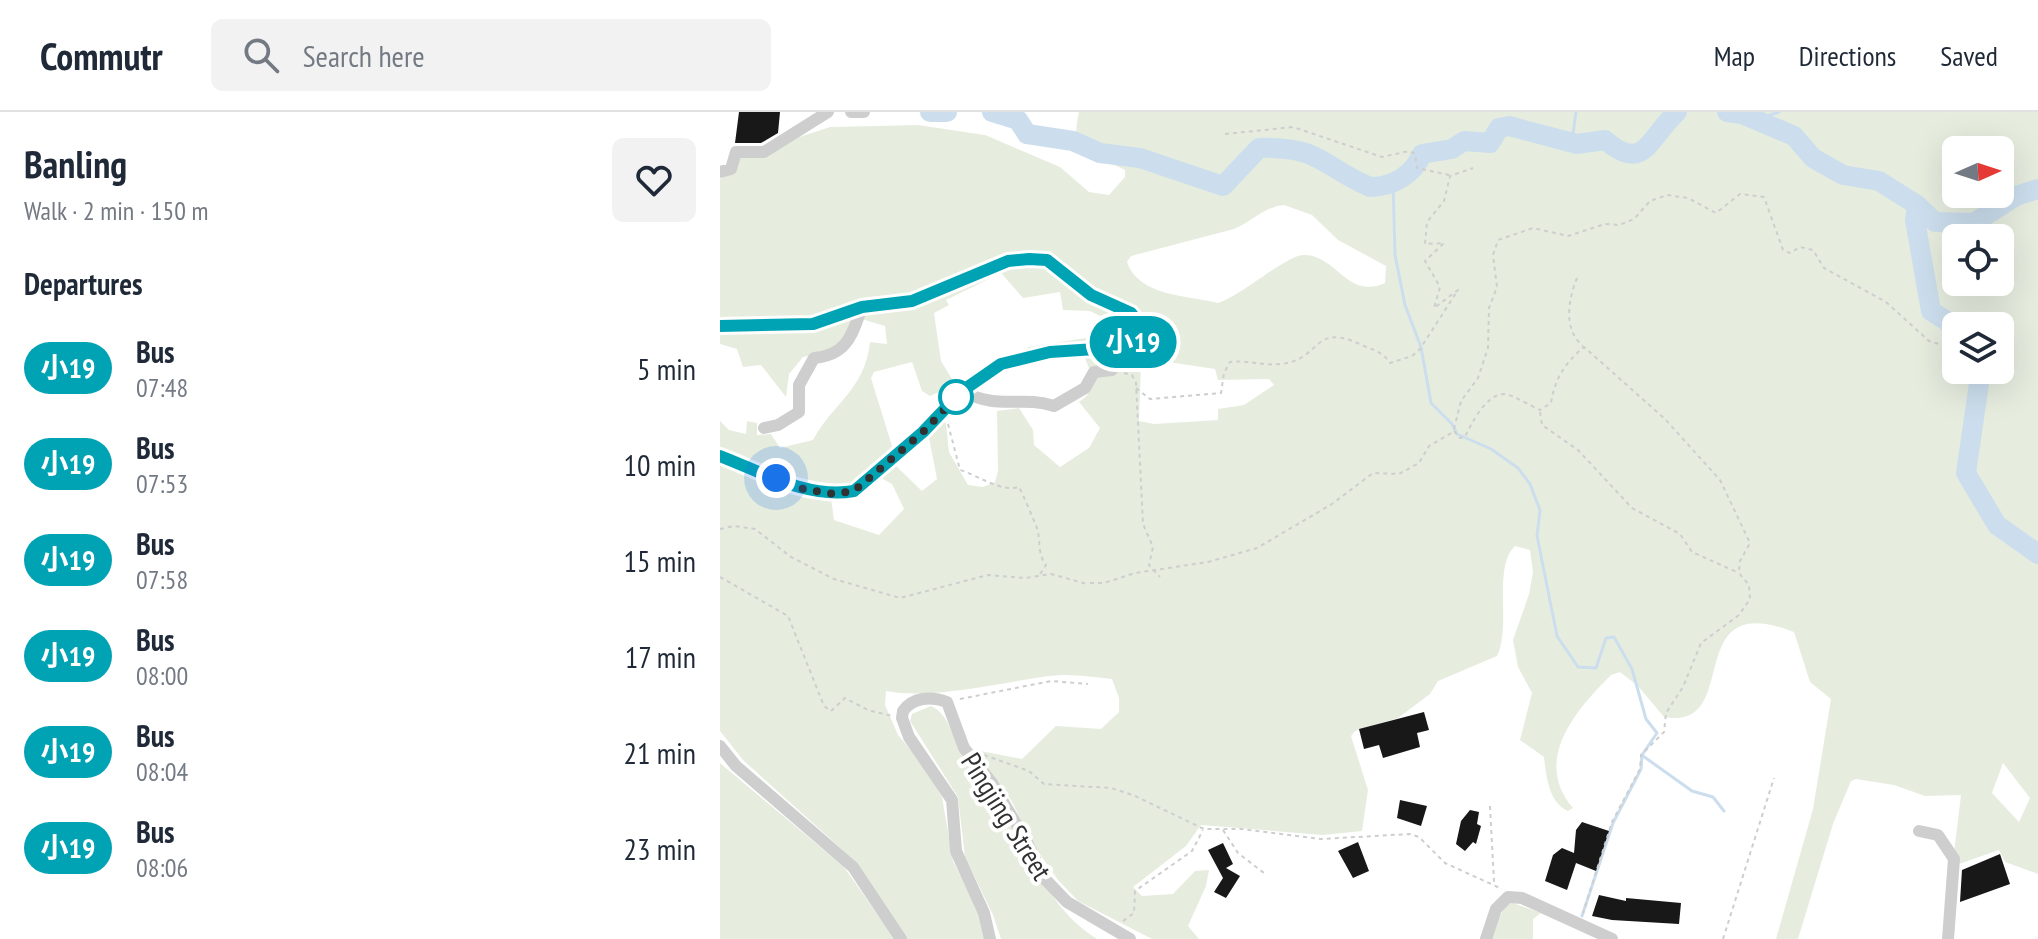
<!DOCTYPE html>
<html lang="en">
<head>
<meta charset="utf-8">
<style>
	body { margin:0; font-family:"PT Sans Narrow","Noto Sans TC",sans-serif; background:#f2f2f3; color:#1f2937; height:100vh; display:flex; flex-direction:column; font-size:30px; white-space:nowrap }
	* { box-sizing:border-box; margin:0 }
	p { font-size:26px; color:#747a83 }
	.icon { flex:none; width:44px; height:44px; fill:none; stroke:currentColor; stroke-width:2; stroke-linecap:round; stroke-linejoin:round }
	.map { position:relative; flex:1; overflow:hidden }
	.side { display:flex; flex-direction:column; background:#fff; width:720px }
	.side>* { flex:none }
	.badge { padding:0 16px; border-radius:26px; font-size:28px; line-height:52px }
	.needle { width:52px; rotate:87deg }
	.buttons { position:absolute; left:1222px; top:24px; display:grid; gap:16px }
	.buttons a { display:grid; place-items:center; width:72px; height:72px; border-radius:12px; background:#fff; box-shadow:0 8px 32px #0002; font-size:40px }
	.you { position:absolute; width:40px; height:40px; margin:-20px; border:6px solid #fff; border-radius:50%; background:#1a73e8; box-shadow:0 0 0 12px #1a73e833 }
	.map>.badge { position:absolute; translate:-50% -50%; box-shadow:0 0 0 4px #fff }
	h2 { padding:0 24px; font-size:30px; line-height:72px }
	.round { display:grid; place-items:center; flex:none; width:84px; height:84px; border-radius:12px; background:#f2f2f3 }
	.head { display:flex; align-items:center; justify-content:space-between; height:136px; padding:0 24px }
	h1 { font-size:38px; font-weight:800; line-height:60px }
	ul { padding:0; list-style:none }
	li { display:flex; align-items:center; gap:24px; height:96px; padding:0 24px }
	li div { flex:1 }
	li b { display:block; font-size:30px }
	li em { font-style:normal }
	li .badge { min-width:88px; font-weight:700; text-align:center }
	header { display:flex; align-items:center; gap:48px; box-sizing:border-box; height:112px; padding:0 40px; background:#fff; border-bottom:2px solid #e0e1e3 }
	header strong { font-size:38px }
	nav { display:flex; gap:44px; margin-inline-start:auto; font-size:28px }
	.search { width:560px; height:72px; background:#f2f2f3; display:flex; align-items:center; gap:20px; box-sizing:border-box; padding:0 28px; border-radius:12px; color:#747a83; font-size:30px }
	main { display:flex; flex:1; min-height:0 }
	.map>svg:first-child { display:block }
	.green { fill:#e6eddf; fill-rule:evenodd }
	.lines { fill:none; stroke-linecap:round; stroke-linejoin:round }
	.stream { stroke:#ccdeed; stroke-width:3 }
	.river { stroke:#ccdeed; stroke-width:20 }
	.building { fill:#181818 }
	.path { stroke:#cecece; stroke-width:2; stroke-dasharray:4 4; stroke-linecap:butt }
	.minor { stroke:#cecece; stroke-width:12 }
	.line-casing { stroke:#fff; stroke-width:18 }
	.line { stroke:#00a3b4; stroke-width:12 }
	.walk { stroke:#313131; stroke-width:8; stroke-dasharray:0 14.4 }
	.stop-dot { fill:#fff; stroke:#00a3b4; stroke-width:4 }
	.labels { text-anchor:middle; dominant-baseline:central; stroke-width:8; stroke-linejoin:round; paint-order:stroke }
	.street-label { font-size:28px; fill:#313131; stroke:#fff }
</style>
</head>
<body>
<header>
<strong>Commutr</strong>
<div class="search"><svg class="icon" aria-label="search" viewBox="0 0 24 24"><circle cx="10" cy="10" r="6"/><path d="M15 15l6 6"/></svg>Search here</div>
<nav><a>Map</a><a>Directions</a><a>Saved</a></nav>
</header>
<main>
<section class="side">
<div class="head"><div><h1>Banling</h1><p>Walk · 2 min · 150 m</p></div><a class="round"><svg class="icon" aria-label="heart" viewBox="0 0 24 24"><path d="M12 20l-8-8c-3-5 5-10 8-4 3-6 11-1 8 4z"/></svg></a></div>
<h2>Departures</h2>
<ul>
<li><span class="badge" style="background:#00a3b4;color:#fff">小19</span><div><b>Bus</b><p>07:48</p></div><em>5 min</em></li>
<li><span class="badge" style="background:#00a3b4;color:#fff">小19</span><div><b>Bus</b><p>07:53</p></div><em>10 min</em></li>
<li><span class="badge" style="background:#00a3b4;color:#fff">小19</span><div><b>Bus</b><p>07:58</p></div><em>15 min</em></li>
<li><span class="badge" style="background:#00a3b4;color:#fff">小19</span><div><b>Bus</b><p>08:00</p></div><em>17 min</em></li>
<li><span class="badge" style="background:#00a3b4;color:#fff">小19</span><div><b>Bus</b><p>08:04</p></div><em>21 min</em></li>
<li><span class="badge" style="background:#00a3b4;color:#fff">小19</span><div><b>Bus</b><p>08:06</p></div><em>23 min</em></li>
</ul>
</section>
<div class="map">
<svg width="1318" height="827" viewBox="0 0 1318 827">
	<rect width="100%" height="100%" fill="#fff"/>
	<path class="green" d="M359,0h959v762l-33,-12 -6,-12 -40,14 -5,-11 7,-58 -36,1 -31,-11 -38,-6 -5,2 -18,43 -35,115h-22l37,-130 18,-110 -21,-17 -16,-50c-116,-45 -49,100 -130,85l-26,-31 -18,-14 -9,3c-35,35 -79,85 -38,133l-5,3c-19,-8 -22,-35 -24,-54l-24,-17 12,-47 -14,-26 -5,-27 16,-46 4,-22 -3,-22 -15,-4c-23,22 -3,79 -18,110l-59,25 -8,13 -32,24 -43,13 -4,5 17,54 -6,41 -39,4 -122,-10 -15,21 -53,41 9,9 31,-2 22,-23 14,-1 -3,16 -18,40 11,13h-47l-74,-38 -20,-21 -24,-34 -23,-46 -41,-51 52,10 34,-33 45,3 18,-17v-14l-7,-19c-20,-2 -42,-6 -62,-3 -48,6 -118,24 -164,15l-1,14 13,30 24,28 20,34 11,64 26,51 6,27h-78l-51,-77 -113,-102 -23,-29v-310l9,9 17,4 1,-13 10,2v12l14,-1 9,14 33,-8c19,-36 52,-50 57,-98l17,2 -2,-18 -30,-9 -10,24 -22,12 -20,4 -14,17 -3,23 -25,-32 -18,2 -6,-18 -17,-5v-165l9,-5 9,-17 92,-30 88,-2 67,10 75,32 29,25 20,3 16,-18v-7c-33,-18 -57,-11 -46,-58zM1236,38h44v44h-44zM564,93l28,10 26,25 48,26 -1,17c-38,17 -48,-28 -81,-28 -18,0 -61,40 -86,48 -30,-8 -79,-6 -91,-41l4,-6 103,-27c19,-8 30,-22 50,-24zM1236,126h44v44h-44zM281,161l22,25 37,-6 3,18 27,1 22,11v12l-84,13v12l56,-3c8,19 15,33 -5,46l21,26 -11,20 -29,19 -26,-22 -1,-15 -14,-22 -22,3 1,60 -3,11 -12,5 -15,-2 -19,-33 -3,-29 -5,-2 -13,12 9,46 -15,12 -26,-25 -15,12 11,6 12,25 -25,26 -45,-15 -3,-22 49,-34 12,-18 -21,-68 3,-6 38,-10 10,29 8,5 9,-4 8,8 11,-11 -17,-28 -7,-48 15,-8 -3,-5zM1236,214h44v44h-44zM428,247l67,10 3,11 51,-1 5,6 -30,20 -26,4v11l-64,4 -15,-3 2,-59zM1283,651l27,35 -11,24 -27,-29z
		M211,594c17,7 21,30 30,45 16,24 34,46 50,71 26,44 40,88 86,117h-96l-8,-24 -28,-58 -7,-60 -48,-76 2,-7z
		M0,651l124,104 51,72h-175z
		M793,791l28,10 -8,6v20h-43l15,-34z"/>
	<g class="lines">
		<path class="stream" d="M1035,8l24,-8
			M852,29l4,-29
			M673,71l2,72 10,50 16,42 10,56 21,21 5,10 34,15 27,19 12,16 10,26 -3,26 20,100 21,31 18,1 10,-30 8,-1 18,32 14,50 11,14 -15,22 -1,14 -28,54 -31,93
			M923,644l49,35 21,6 11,14"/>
		<path class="river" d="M210,0h17
			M272,0l26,8 9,14 46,7 27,12 40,5 83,28 36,-38c62,-2 62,18 111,39 23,0 43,-12 52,-33l30,-5 12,-8 26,2 9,-15 10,-2 68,18 28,-4c40,34 43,-2 72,-28
			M1007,0l15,2 52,22 19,22 30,17 36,6 38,24 18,17 39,1 42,-27 22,-7
			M1197,93l-2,15 16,91 16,10 9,12
			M1261,258l-15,103 31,52 41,29"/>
	</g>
	<path class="building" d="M19,0h41l-2,21 -17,10h-26z
		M704,600l5,18 -12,3 3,14 -37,11 -4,-13 -15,4 -5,-20z
		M680,688l27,6 -6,20 -24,-8z
		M750,698l9,2 -2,12 4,2 -5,18 -3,-2 -8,9 -9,-7 5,-23z
		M862,710l27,9 -13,40 -20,-8 -9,27 -22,-9 8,-26 9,-7 12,5 2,-23z
		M638,730l11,29 -16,7 -15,-27z
		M503,731l10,21 -7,4 14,8 -14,22 -12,-6 9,-14 -15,-28z
		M1280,742l10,30 -50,18 2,-32z
		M879,783l27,6v-3l55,5 -2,21 -67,-4 -20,-4z"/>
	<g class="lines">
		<path class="path" d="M505,22l68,-7 89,30 27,-6 6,3 2,14 32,7
			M857,166c-9,22 -14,52 6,68
			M404,261l8,2 4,8 7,141 10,23 -4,18 11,12
			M416,276l14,11 71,-6 3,-20 6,-11c18,-2 33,4 50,2 44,-4 30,-44 84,-18 10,4 20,7 26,17l22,-7 8,-7 38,-59 -24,18 6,-21 -15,-26 19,-18 -19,1 2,-22 17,-21 6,-25 23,-8
			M820,300l2,13 36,25 54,58 48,26 12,18 47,21
			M228,312l12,46c20,6 39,22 59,17 4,7 15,34 18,41 4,14 0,25 9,37l-7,11
			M734,317l7,-28 17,-23 10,-30 1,-40 8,-21 -4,-32 5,-15 35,-12 35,8 37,-12 14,1 15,-6 16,-18 17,-6 21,3 28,15 24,-19 24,3 19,53 7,3 10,-6 13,3 11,18 62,34 43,39 27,8
			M734,319l6,7 5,-1c6,-13 21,-43 39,-43 10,1 26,12 36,16l11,-7c4,-25 14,-40 33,-56l81,72 55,61 30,63 -10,18 -1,12 10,12 1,14 -11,16 -38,28 -18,44 -17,26 -2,19 -23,23 -1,14 -28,53 -29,91
			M0,417l14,-3 21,3 36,28 43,22 66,19 88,-23 37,3 26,-4 36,10
			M0,465l68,39 36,90 7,5 14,-13 23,12 24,6
			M370,471h14l31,-10 73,-11 49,-14 75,-44 41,-31 26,1 20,-11 10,-17 24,-14
			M240,587l91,-18 37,3
			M264,643l45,16 15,13 67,4 22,7 71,34h37l80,10 89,-5 9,3 26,26 57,26
			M770,694l4,76
			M503,718l15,23 26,20
			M403,809l11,-8 1,-22 57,-40 11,-21
			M1003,827l51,-161"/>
		<path class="minor" d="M131,0h13
			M0,60l11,-3 5,-17h28l64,-40
			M0,214l93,-2 49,-17 50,-6 96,-40 21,-2 18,1 44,35 40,18 8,10 -4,18 -9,6 -76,5 -49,12 -39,27 -39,41 -69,59c-46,8 -92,-19 -134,-35
			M242,279c38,20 58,4 92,15l31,-18 9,-16 18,-2
			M44,316l14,-3 21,-13v-27l15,-27c33,-3 38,-23 48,-51
			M0,634l16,20 117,101 48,72
			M1199,719l19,4 16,24 -6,80
			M270,827l-6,-26 -28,-62 -4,-51 -43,-63 -7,-19 1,-7c10,-14 28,-15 44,-9l17,46 28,35 34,57 18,38 23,24 63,37
			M766,827l10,-30 12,-12 14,1 90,41"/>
	</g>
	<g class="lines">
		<g class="line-casing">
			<path id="line" d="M0,214l93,-2 49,-17 50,-6 96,-40 21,-2 18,1 44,35 40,18 8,10 -4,18 -9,6 -76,5 -49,12 -39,27 -39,41 -69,59c-47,8 -92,-19 -134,-35"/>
		</g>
		<use href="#line" class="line"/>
		<path class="walk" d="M56,366l27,11 32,5 19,-3 69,-59 39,-41 -6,6"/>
	</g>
	<circle class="stop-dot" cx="236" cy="285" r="16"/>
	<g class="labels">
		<g class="street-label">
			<text transform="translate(287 704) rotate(58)">Pingjing Street</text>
		</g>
	</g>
</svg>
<div class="buttons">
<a><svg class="needle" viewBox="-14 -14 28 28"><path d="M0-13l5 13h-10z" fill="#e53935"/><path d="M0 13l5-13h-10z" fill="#747a83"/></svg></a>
<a><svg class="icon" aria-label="locate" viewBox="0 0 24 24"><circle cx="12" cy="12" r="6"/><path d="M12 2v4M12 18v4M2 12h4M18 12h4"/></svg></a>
<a><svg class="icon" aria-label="layers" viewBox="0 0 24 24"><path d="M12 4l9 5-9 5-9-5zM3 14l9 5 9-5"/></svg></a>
</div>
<div class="you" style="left:56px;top:366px"></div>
<b class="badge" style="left:413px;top:230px;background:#00a3b4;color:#fff">小19</b>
</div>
</main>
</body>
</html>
